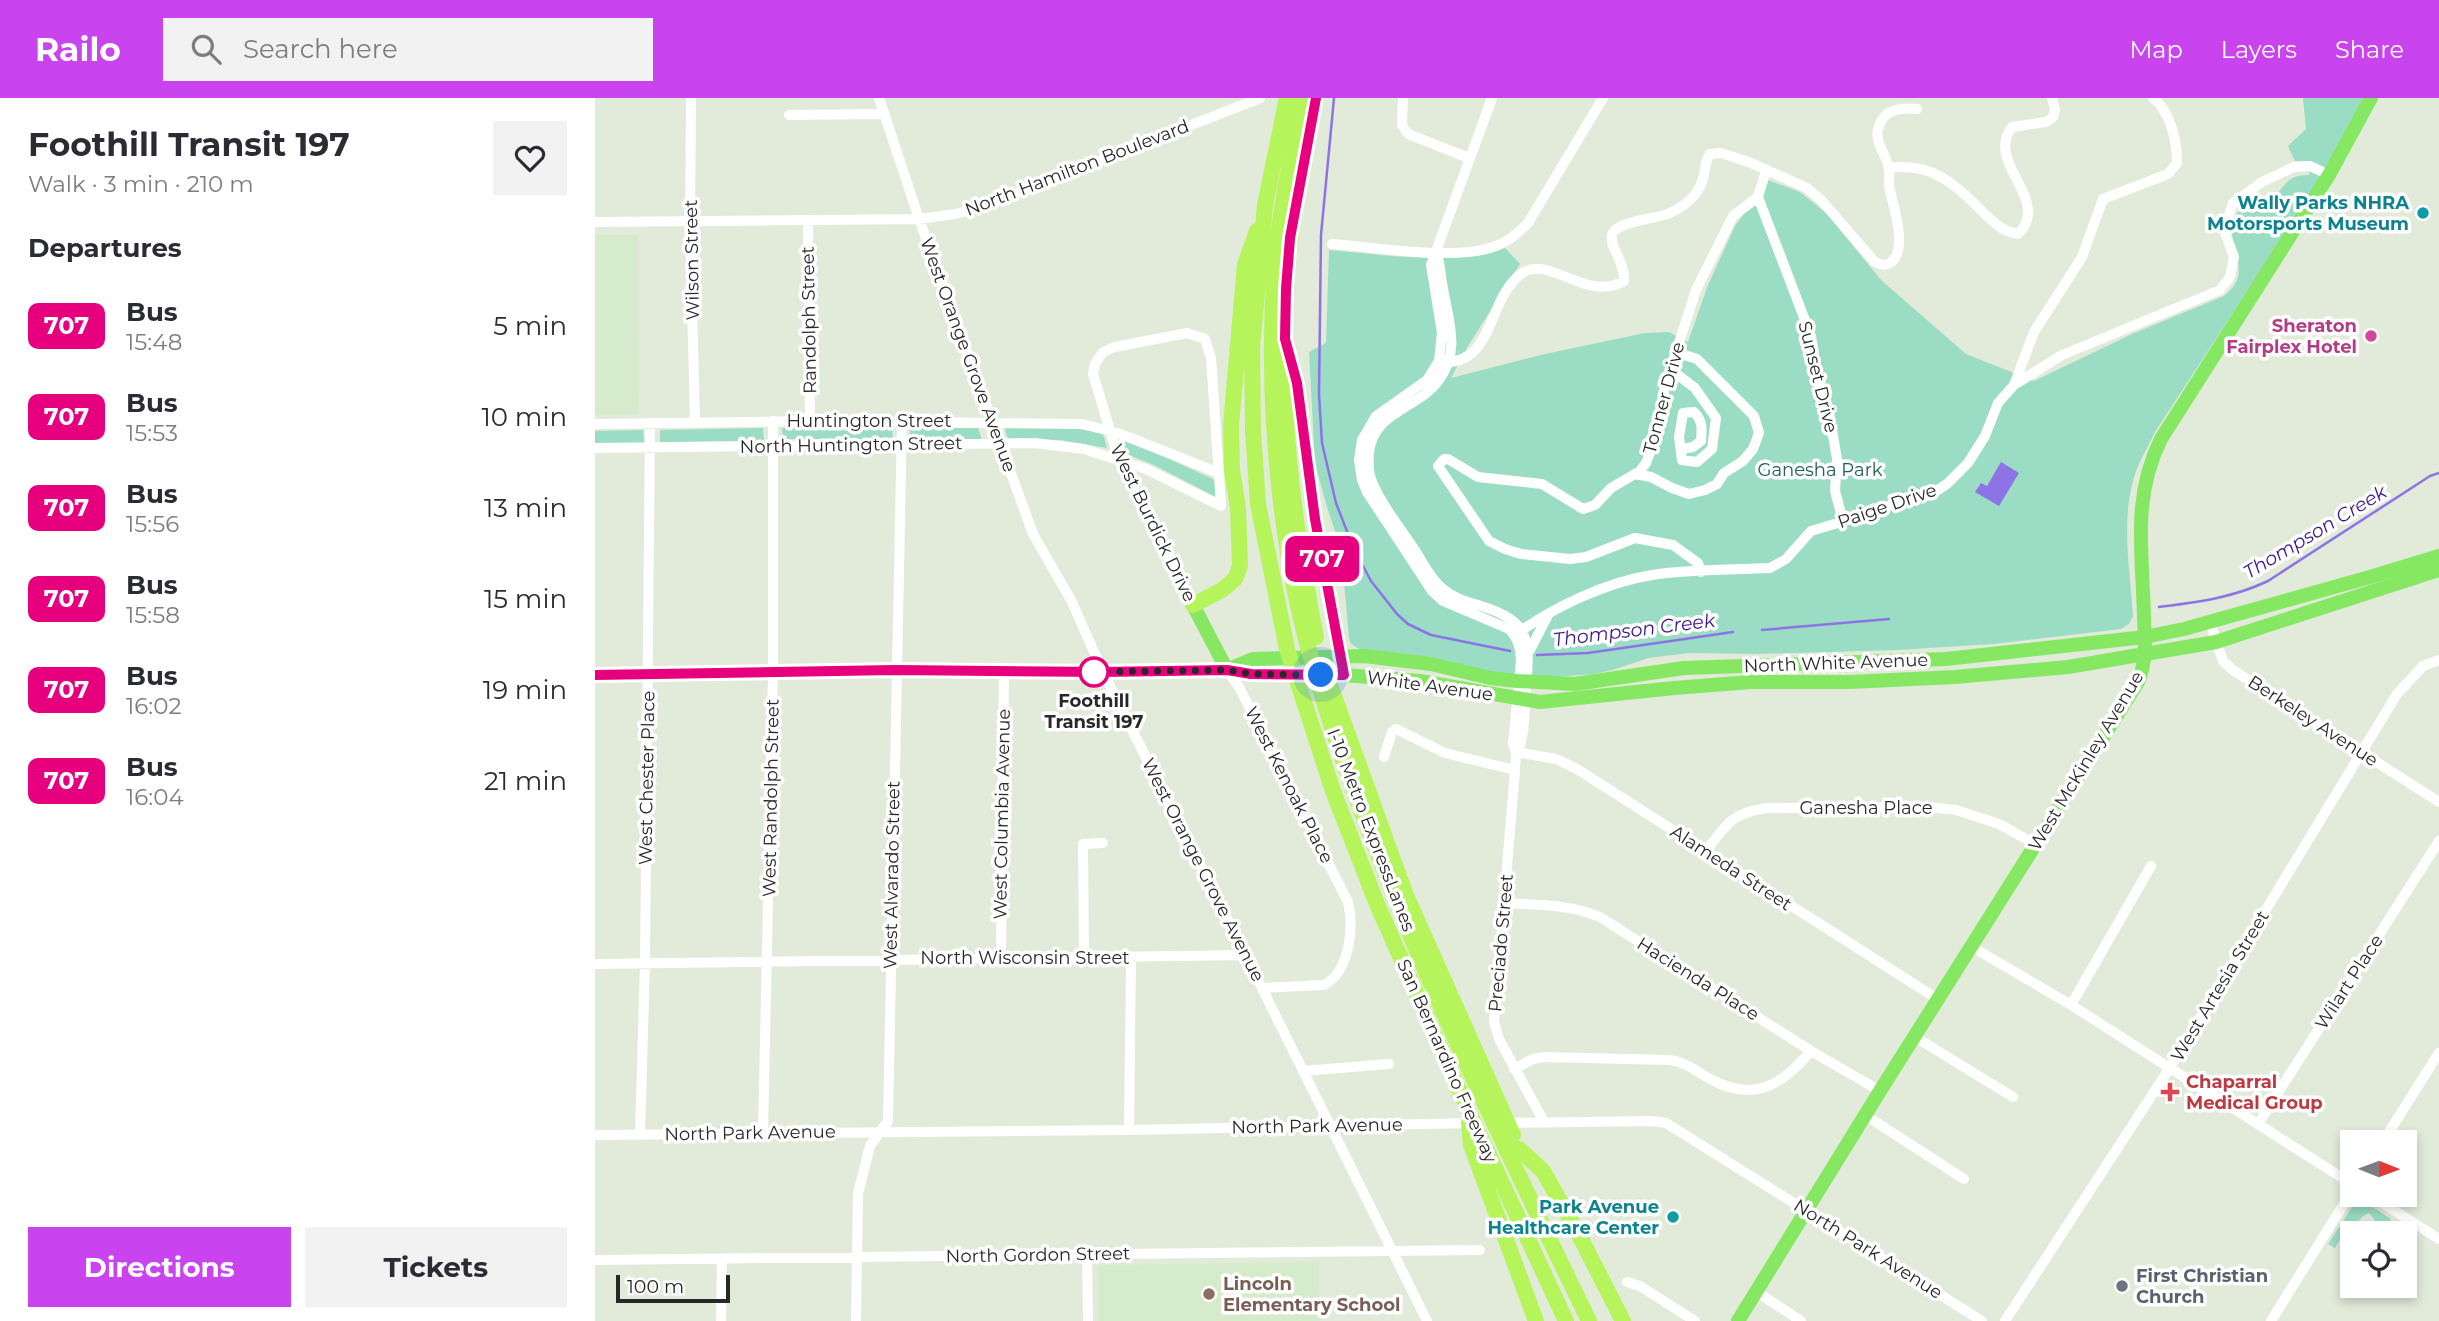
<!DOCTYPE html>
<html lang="en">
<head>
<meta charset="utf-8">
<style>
	body { margin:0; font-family:Montserrat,sans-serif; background:#f2f2f3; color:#2b2b33; height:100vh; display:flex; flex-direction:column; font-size:26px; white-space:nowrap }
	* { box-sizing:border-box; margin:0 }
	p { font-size:23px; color:#7c7c81 }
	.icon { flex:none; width:38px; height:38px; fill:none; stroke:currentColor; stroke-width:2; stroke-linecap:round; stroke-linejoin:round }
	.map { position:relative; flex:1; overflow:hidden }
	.drawer { display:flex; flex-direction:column; background:#fff; width:595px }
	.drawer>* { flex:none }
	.badge { padding:0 14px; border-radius:10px; font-size:24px; line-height:46px }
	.needle { width:46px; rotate:91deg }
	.fabs { position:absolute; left:1745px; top:1032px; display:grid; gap:14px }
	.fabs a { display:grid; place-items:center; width:77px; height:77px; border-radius:0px; background:#fff; box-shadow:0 4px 10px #0003; font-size:35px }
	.scale { position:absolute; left:21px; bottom:18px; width:114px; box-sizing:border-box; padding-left:7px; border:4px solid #282828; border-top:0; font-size:19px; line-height:24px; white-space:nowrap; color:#282828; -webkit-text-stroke:5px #fff; paint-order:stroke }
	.you { position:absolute; width:35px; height:35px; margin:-18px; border:5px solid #fff; border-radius:50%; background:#1a73e8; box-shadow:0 0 0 10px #1a73e833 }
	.map>.badge { position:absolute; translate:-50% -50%; box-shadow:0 0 0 4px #fff }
	h2 { padding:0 28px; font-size:26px; line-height:63px }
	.round { display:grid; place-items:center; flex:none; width:74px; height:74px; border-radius:0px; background:#f2f2f3 }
	.headline { display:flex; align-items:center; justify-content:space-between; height:119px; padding:0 28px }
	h1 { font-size:33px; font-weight:700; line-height:52px }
	.primary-button { display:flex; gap:14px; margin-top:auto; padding:14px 28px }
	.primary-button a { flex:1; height:80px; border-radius:0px; background:#c943ee; color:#fff; font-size:28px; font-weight:700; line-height:80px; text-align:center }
	.primary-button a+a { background:#f2f2f3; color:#2b2b33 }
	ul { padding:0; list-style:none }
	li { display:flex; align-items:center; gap:21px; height:91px; padding:0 28px }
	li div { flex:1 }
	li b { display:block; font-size:26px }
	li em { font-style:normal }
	li .badge { min-width:77px; font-weight:700; text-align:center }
	header { display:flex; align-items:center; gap:42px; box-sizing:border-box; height:98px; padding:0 35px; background:#c943ee; color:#fff }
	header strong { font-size:33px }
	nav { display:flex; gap:38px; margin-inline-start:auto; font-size:24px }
	.search { width:490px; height:63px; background:#f2f2f3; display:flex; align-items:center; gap:18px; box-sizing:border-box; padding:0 24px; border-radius:0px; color:#7c7c81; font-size:26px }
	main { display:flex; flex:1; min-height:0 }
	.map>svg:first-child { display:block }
	.education { fill:#d6ebcb }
	.green { fill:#9addc4 }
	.water { fill:#8e73e6 }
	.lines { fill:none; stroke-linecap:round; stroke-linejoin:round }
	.stream { stroke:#8e73e6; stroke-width:2.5 }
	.minor { stroke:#fff; stroke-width:10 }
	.major { stroke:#85e762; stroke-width:14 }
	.highway { stroke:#b6f45c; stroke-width:16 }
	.line-casing { stroke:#fff; stroke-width:16 }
	.line { stroke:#e6007e; stroke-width:10 }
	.walk { stroke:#282828; stroke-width:7; stroke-dasharray:0 12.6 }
	.culture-dot { fill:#0f9aa8; stroke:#fff; stroke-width:2.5 }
	.hotel-dot { fill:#d1479c; stroke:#fff; stroke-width:2.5 }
	.stop-dot { fill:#fff; stroke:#e6007e; stroke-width:3.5 }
	.health-dot { fill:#e0444e; stroke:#fff; stroke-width:2.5 }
	.worship-dot { fill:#6b7280; stroke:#fff; stroke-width:2.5 }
	.education-dot { fill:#8d6e63; stroke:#fff; stroke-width:2.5 }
	.labels { text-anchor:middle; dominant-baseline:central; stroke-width:7; stroke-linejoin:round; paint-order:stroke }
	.street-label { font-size:18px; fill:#282828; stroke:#fff }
	.culture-label { font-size:18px; font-weight:bold; fill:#0d838f; stroke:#fff; text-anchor:end }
	.hotel-label { font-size:18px; font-weight:bold; fill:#b23c85; stroke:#fff; text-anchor:end }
	.park-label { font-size:18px; fill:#1e6050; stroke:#fff }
	.stop-label { font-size:18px; font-weight:bold; fill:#282828; stroke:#fff }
	.health-label { font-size:18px; font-weight:bold; fill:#be3a42; stroke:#fff; text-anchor:start }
	.worship-label { font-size:18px; font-weight:bold; fill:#5b616d; stroke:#fff; text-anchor:start }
	.education-label { font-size:18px; font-weight:bold; fill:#785e54; stroke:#fff; text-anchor:start }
	.water-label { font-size:19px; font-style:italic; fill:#3b158f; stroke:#fff }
</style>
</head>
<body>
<header>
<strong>Railo</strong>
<div class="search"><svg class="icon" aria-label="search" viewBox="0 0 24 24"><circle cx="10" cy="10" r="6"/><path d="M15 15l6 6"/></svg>Search here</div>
<nav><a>Map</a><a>Layers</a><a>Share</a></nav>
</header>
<main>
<section class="drawer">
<div class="headline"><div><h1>Foothill Transit 197</h1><p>Walk · 3 min · 210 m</p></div><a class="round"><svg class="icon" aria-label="heart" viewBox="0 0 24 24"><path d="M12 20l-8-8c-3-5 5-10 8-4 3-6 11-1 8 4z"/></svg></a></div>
<h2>Departures</h2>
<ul>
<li><span class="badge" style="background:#e6007e;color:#fff">707</span><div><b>Bus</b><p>15:48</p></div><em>5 min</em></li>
<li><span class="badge" style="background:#e6007e;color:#fff">707</span><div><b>Bus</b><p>15:53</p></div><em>10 min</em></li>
<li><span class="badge" style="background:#e6007e;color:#fff">707</span><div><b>Bus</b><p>15:56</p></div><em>13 min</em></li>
<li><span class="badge" style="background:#e6007e;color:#fff">707</span><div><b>Bus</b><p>15:58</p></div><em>15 min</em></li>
<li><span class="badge" style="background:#e6007e;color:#fff">707</span><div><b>Bus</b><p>16:02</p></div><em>19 min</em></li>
<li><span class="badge" style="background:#e6007e;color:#fff">707</span><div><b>Bus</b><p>16:04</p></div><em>21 min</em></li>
</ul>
<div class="primary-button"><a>Directions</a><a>Tickets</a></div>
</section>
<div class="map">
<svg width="1844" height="1223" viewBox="0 0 1844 1223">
	<rect width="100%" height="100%" fill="#e2eada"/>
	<path class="education" d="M0,137h43l1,179 -44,1z
		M724,1164l1,59h-222v-54l2,-2z"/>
	<path class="green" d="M1708,0h60l-34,68 -174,266c-6,13 -14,26 -19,39 -16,45 -6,99 -3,145l-4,8 -8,5 -128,15 -95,6 -142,4 -67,-1 -41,5 -35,12 -19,4 -41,3 -46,-2 -89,-19 -59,-7 -8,-5 -2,-6 -8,-89 -15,-45 -11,-41 -6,-111 17,-9 3,-93c59,5 120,16 176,-2l15,16 -52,82 -17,32 94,-24 100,-21 24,-1 19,10 20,-57 27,-59 33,-46 32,12 26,21 55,67 85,74 68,27 98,-47 92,-38c4,-4 9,-8 11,-12 13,-22 -13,-48 1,-69 8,-13 24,-7 34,-15 16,-12 14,-25 39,-25l2,-14h-16l-7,-15 18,-17z
		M409,328c33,1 68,-1 99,8l4,14 -47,-8 -52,-1z
		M297,329l1,12h-110l-1,-11z
		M315,329l68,1 4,12 -72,-1z
		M168,330l1,13 -104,1v-12z
		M48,332l1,13h-49v-12z
		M527,342l26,9 67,31 1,17 -62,-32 -28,-11z
		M1763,1100l33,21 -6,10 -9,-4 -2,-6 -5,-6c-15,6 -15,21 -29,26l-5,9 -7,-4z"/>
	<path class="water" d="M1406,364l18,11 -20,33 -24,-14 6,-9 6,3z"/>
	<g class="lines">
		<path class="stream" d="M739,0l-13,137 -2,159 3,49 14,60 17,44 18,34 26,33 11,10 23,11 79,16
			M1564,509c39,-5 73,-9 109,-26l162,-105 9,-3
			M1167,532l127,-11
			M942,557l51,-2 145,-21"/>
		<path class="minor" d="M96,0l-1,123 5,201
			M284,0l40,121 114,315 38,66 32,72 159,316 165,333
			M808,0l-1,27 6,9 61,24
			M897,0l-61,167 11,68 -3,28 -12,19 -51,36 -14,24 -3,20 3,20 5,12 65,99 11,10 66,28c9,9 11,18 12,31l-8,84 3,8 -1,18 -21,252 5,17 45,83
			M194,17l95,-1
			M1294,70c45,-6 66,17 96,46 10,10 19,18 33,20 35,-34 -34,-71 -6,-107l34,-5 7,-5 2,-8 -3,-11
			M1163,99l53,139 6,38 12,38 8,47 -2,32 8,30
			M213,122l2,201
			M0,124l324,-3 36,-5 25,-6 280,-110
			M737,146c41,3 124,17 161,3 15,-5 24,-13 35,-24l75,-125
			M841,154c5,12 4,23 7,36 5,32 18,63 -4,92 -21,29 -66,31 -70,73 -1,11 -1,21 4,31 9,22 26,42 39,62 10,14 18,33 31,43 12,10 25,13 38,17 50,15 49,36 45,81 -2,19 0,45 -8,63
			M843,264c57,6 48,-62 83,-88 26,-21 66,29 103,7 1,-20 -15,-34 -12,-46 3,-14 45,-16 58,-22 17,-8 31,-20 34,-39 2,-8 1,-13 6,-20l11,-1 28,9 58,26 15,13 53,61c5,3 9,4 15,1 19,-12 3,-58 -1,-77 -1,-6 1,-11 0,-16 -1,-14 -15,-27 -11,-41 5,-20 22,-22 39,-20
			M1075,271l25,19 21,30 -4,31 -15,13 -15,-2 -3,-23 4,-24 11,-1c9,9 8,17 7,29l-8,6 -11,2
			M1419,287l20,-53 48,-75 21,-58 65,-25 9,-11c0,-21 -6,-51 -24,-65
			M0,326l215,-3 272,3 36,9 101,40
			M0,350l439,-5 50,6 62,20 75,37
			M1040,376l16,3 21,11 17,6 16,-4 12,-6 7,-11 19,-12 10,-12 6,-16 -5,-17 -57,-57 -22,-7
			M1106,474l-3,-9 -25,-18 -38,-7 -49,19 -16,2 -49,-5 -16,-5 -16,-8 -51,-75 6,-7h4l30,18 64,7 41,25 12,-4 16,-17 29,-17 6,-8 9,-23 10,-54 31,-96 37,-74 25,-19 8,-26
			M598,507l-74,-145 -26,-86 2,-10 8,-12 12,-5 72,-14 18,6 6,19 10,148
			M1615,524l13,39 10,9 206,132
			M920,537c37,-27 91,-53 137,-60 37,-6 80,-5 118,-7l16,-9 25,-28 67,-20 23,-11 29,-5 17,-11 21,-21 17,-27 13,-33 16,-18 48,-30 158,-65 10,-13 4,-20 -10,-27 9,-27 29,-21 32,-15 16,-1 19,9
			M935,552l18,-35
			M0,577l300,-5 208,2 124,-2 12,17 109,215c6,26 2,69 -24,83l-62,3
			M921,654l40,7 21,10 362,231
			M789,659l8,-25 4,-3 49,24 70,17
			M1110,754c22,-28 26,-39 62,-44l161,-1 28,3 43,14 38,21
			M909,805c33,2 65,1 96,14l211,134 69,40
			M1377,849l99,58 281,179
			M406,859l3,-287
			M489,860l-1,-114 20,-1
			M0,866l651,-9
			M1476,907l80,-139
			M1320,939l98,60
			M919,971l19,-10 11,-2 126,3c16,2 27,12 40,19 45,24 72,6 101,-28
			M708,973l86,-7
			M1270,1017l99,64
			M908,1025l149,-2 14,2 316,198
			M1663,1026l181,-283
			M534,1032l2,-172
			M168,1035l10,-460v-252
			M45,1036l5,-171 5,-540
			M0,1037l534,-5 344,-7
			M1787,1045l57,-90
			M1775,1097l69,44
			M492,1157l1,66
			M0,1162l885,-10
			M1032,1184l13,4 55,35
			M1162,1194l44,29
			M126,1223l1,-62
			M261,1223l2,-127 12,-48 18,-25 14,-700
			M1410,1223l164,-252 228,-375 26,-28 16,-6
			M1676,1223l81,-130"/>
		<path class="major" d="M598,507l34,65
			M632,572l26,-11 111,-3 67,8 59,14 27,3 58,3 109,-16 262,-9 199,-22 39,-8 186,-52 69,-21
			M632,572l24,4 93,1 76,6 120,21 134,-14 77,-6h98l106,-5 113,-10 148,-25 223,-72
			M1143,1223l142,-230 258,-409c9,-21 7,-42 6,-63 -1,-66 -13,-119 17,-180l168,-264 42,-77"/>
		<path class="highway" d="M692,0l-22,107 -13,143 1,83 5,73 29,145 46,142 44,113 92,208 97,209
			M708,0c-11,55 -23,110 -28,166 -7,95 -2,194 13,289 16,100 50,197 86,291 62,163 139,320 215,477
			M721,0c-13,62 -26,126 -30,189 -8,118 7,235 30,350
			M695,260l7,25 18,136 29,156
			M598,507l29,-15 13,-11 5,-13 -2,-58 -6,-38 -1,-45 14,-160 12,-34
			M734,584l76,211 108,242
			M874,1024l2,23 65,176
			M924,1051l24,22 35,62 45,88"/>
	</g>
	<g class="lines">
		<g class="line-casing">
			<path id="line" d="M0,577l300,-5 208,2 124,-2 24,4 93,1 -29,-156 -18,-136 -12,-44 1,-50 4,-51 26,-140"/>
		</g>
		<use href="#line" class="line"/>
		<path class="walk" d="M499,574h-6l139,-2 24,4 70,1"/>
	</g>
	<g class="culture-dot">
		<circle cx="1828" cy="115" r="7"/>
		<circle cx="1078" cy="1119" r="7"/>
	</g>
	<circle class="hotel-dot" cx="1776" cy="238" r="7"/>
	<circle class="stop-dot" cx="499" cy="574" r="14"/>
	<path class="health-dot" d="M1571.5 983.5h7v7h7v7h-7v7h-7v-7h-7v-7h7z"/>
	<circle class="worship-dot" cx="1527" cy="1188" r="7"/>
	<circle class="education-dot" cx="614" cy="1196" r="7"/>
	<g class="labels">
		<g class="street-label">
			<text transform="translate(482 70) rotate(-21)">North Hamilton Boulevard</text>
			<text transform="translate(97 162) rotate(-91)">Wilson Street</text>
			<text transform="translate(214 222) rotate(-91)">Randolph Street</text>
			<text transform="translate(373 257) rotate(70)">West Orange Grove Avenue</text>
			<text transform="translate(1223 279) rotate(76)">Sunset Drive</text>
			<text transform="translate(1069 300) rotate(-75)">Tonner Drive</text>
			<text x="274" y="323">Huntington Street</text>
			<text transform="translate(256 347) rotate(-1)">North Huntington Street</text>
			<text transform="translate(1292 408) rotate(-19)">Paige Drive</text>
			<text transform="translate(558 425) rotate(64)">West Burdick Drive</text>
			<text transform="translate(1241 565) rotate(-2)">North White Avenue</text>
			<text transform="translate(835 588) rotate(8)">White Avenue</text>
			<text transform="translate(1718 623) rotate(33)">Berkeley Avenue</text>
			<text transform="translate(1491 663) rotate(-59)">West McKinley Avenue</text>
			<text transform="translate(52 680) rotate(-89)">West Chester Place</text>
			<text transform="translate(694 687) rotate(63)">West Kenoak Place</text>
			<text transform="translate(176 700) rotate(-89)">West Randolph Street</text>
			<text x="1271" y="710">Ganesha Place</text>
			<text transform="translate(407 716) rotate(-89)">West Columbia Avenue</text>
			<text transform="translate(776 732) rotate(69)">I-10 Metro ExpressLanes</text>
			<text transform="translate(1136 770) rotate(33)">Alameda Street</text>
			<text transform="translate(608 772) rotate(63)">West Orange Grove Avenue</text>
			<text transform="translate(297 777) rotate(-89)">West Alvarado Street</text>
			<text transform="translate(906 845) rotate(-85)">Preciado Street</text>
			<text x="430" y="860">North Wisconsin Street</text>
			<text transform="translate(1103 881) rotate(32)">Hacienda Place</text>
			<text transform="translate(1754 884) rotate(-57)">Wilart Place</text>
			<text transform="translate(1625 888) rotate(-59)">West Artesia Street</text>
			<text transform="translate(852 963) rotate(66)">San Bernardino Freeway</text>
			<text transform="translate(722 1028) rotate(-1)">North Park Avenue</text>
			<text transform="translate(155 1035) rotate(-1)">North Park Avenue</text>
			<text transform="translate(1273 1151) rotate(32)">North Park Avenue</text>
			<text transform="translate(443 1157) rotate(-1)">North Gordon Street</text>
		</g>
		<g class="culture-label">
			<text x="1814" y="105">Wally Parks NHRA<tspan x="1814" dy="21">Motorsports Museum</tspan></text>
			<text x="1064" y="1109">Park Avenue<tspan x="1064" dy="21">Healthcare Center</tspan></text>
		</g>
		<g class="hotel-label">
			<text x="1762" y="228">Sheraton<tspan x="1762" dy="21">Fairplex Hotel</tspan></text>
		</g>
		<g class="park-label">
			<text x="1225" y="372">Ganesha Park</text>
		</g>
		<g class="stop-label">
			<text x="499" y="603">Foothill<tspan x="499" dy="21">Transit 197</tspan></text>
		</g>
		<g class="health-label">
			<text x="1591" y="984">Chaparral<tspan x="1591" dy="21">Medical Group</tspan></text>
		</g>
		<g class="worship-label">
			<text x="1541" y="1178">First Christian<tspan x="1541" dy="21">Church</tspan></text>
		</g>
		<g class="education-label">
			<text x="628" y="1186">Lincoln<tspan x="628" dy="21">Elementary School</tspan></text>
		</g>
		<g class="water-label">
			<text transform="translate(1720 434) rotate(-31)">Thompson Creek</text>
			<text transform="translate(1039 532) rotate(-7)">Thompson Creek</text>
		</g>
	</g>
</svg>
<div class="fabs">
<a><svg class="needle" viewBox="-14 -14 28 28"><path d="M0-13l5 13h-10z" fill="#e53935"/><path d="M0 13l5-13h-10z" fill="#7c7c81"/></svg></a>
<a><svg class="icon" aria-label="locate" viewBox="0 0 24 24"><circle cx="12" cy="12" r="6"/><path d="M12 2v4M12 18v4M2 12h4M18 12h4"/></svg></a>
</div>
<div class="scale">100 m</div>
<div class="you" style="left:726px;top:577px"></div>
<b class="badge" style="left:727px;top:461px;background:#e6007e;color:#fff">707</b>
</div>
</main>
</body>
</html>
